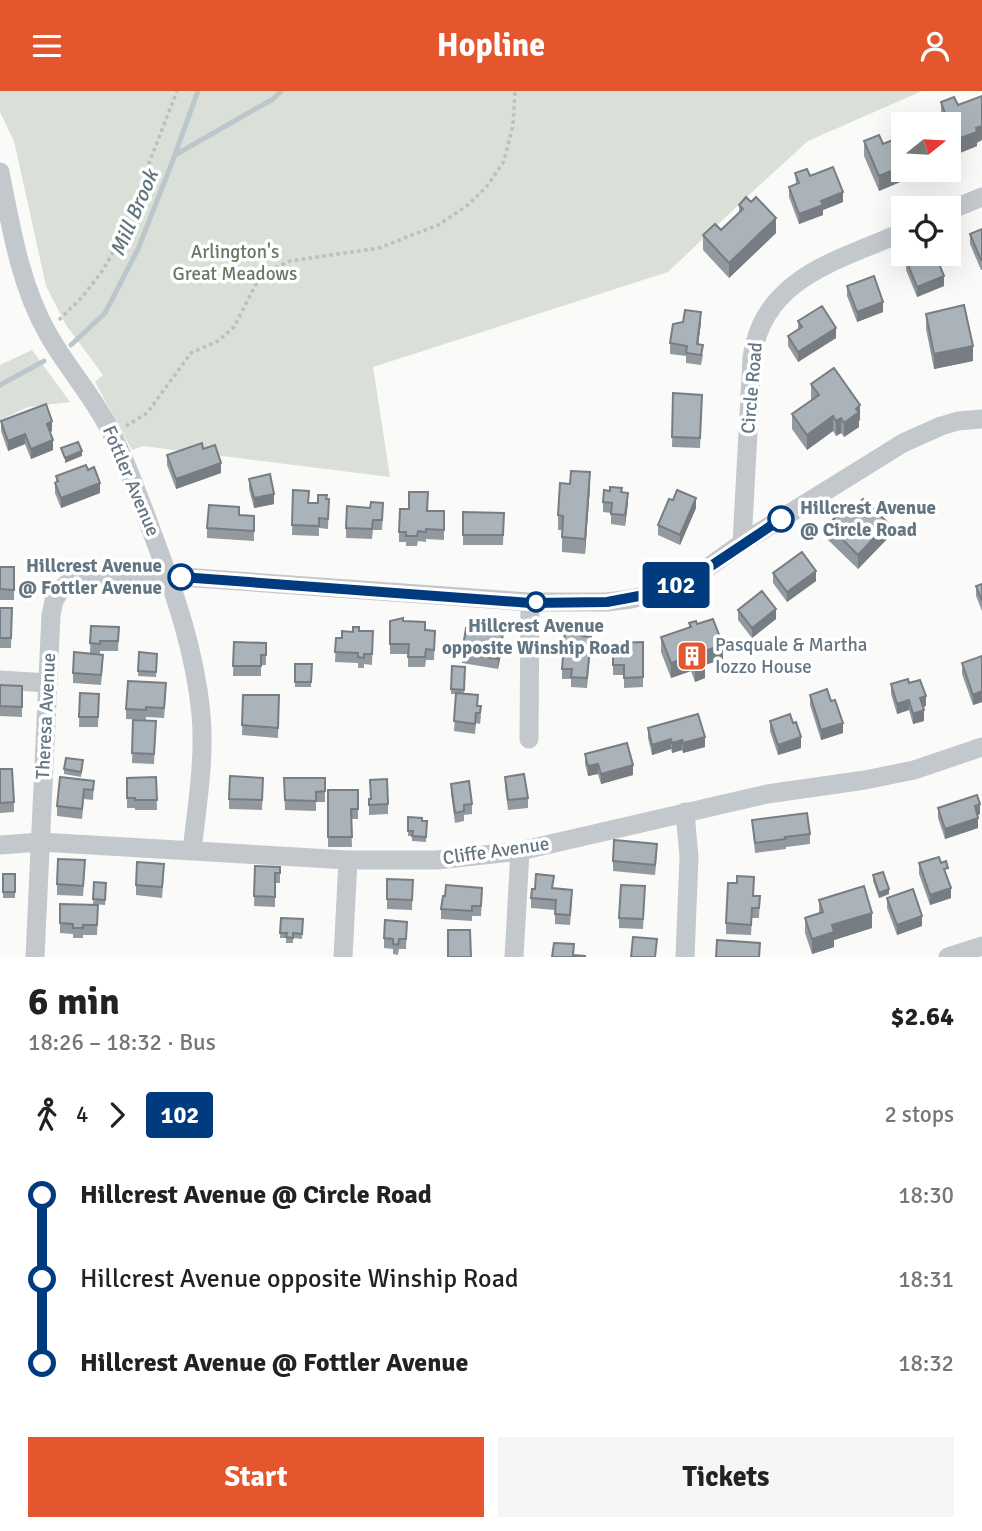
<!DOCTYPE html>
<html lang="en">
<head>
<meta charset="utf-8">
<style>
	body { margin:0; font-family:Signika,sans-serif; background:#f6f6f6; color:#222; height:100vh; display:flex; flex-direction:column; font-size:26px; white-space:nowrap }
	* { box-sizing:border-box; margin:0 }
	p { font-size:23px; color:#767676 }
	.icon { flex:none; width:38px; height:38px; fill:none; stroke:currentColor; stroke-width:2; stroke-linecap:round; stroke-linejoin:round }
	.map { position:relative; height:866px; overflow:hidden }
	.sheet { display:flex; flex-direction:column; background:#fff; flex:1 }
	.sheet>* { flex:none }
	.badge { padding:0 14px; border-radius:5px; font-size:24px; line-height:46px }
	.needle { width:46px; rotate:72deg }
	.controls { position:absolute; left:891px; top:21px; display:grid; gap:14px }
	.controls a { display:grid; place-items:center; width:70px; height:70px; border-radius:0px; background:#fff; box-shadow:0 7px 28px #0002; font-size:35px }
	.map>.badge { position:absolute; translate:-50% -50%; box-shadow:0 0 0 4px #fff }
	.legs { display:flex; align-items:center; gap:10px; height:77px; padding:0 28px; font-size:23px }
	.legs p { margin-inline-start:auto }
	.summary { display:flex; align-items:center; justify-content:space-between; height:119px; padding:0 28px }
	h1 { font-size:38px; font-weight:700; line-height:52px }
	.primary-button { display:flex; gap:14px; margin-top:auto; padding:14px 28px }
	.primary-button a { flex:1; height:80px; border-radius:0px; background:#e4572e; color:#fff; font-size:28px; font-weight:700; line-height:80px; text-align:center }
	.primary-button a+a { background:#f6f6f6; color:#222 }
	ul { padding:0 28px; list-style:none }
	li { display:flex; align-items:center; gap:24px; height:84px; font-size:26px }
	li i { display:grid; place-items:center; width:10px; height:100%; margin:0 9px; background:currentColor }
	li i::after { content:''; width:18px; height:18px; margin:-9px; border:5px solid; border-radius:50%; background:#fff }
	li p { margin-inline-start:auto }
	li:first-child i { background:linear-gradient(#0000 50%,currentColor 0) }
	li:last-child i { background:linear-gradient(currentColor 50%,#0000 0) }
	header { display:flex; justify-content:space-between; align-items:center; height:91px; padding:0 28px; background:#e4572e; color:#fff; font-size:32px; font-weight:700 }
	.map>svg:first-child { display:block }
	.green { fill:#dadfd7 }
	.lines { fill:none; stroke-linecap:round; stroke-linejoin:round }
	.stream { stroke:#bbc7cb; stroke-width:5 }
	.path { stroke:#bbbfc2; stroke-width:3.5; stroke-dasharray:3.5 3.5; stroke-linecap:butt }
	.minor { stroke:#c3c8cc; stroke-width:19 }
	.wall { fill:#929a9f }
	.shaded-wall { fill:#777d82 }
	.building { fill:#aab3b9; stroke:#777d82; stroke-width:2 }
	.line-1-casing { stroke:#fff; stroke-width:16 }
	.line-1 { stroke:#003b80; stroke-width:10 }
	.stop-1-dot { fill:#fff; stroke:#003b80; stroke-width:3.5 }
	.labels { text-anchor:middle; dominant-baseline:central; stroke-width:7; stroke-linejoin:round; paint-order:stroke }
	.park-label { font-size:19px; fill:#687a64; stroke:#fff }
	.street-label { font-size:19px; fill:#657683; stroke:#fff }
	.stop-label { font-size:19px; font-weight:bold; fill:#657683; stroke:#fff; text-anchor:start }
	.poi-label { font-size:19px; fill:#657683; stroke:#fff; text-anchor:start }
	.water-label { font-size:21px; font-style:italic; fill:#60757c; stroke:#fff }
</style>
</head>
<body>
<header><svg class="icon" aria-label="menu" viewBox="0 0 24 24"><path d="M4 6h16M4 12h16M4 18h16"/></svg>Hopline<svg class="icon" aria-label="person" viewBox="0 0 24 24"><circle cx="12" cy="8" r="4"/><path d="M4 21q1-7 8-7t8 7"/></svg></header>
<div class="map">
<svg width="982" height="866" viewBox="0 0 982 866">
	<rect width="100%" height="100%" fill="#fafaf8"/>
	<path class="green" d="M0,0h922l-114,50 -59,54 -81,77 -295,95 17,110 -247,-31 -11,4 -37,-68 8,-7 -37,-50 -20,-39 -32,-145 -14,-29z
		M32,259l38,52 -42,5 -28,13v-55z"/>
	<g class="lines">
		<path class="stream" d="M175,63l23,-63
			M71,254l34,-32 33,-64 37,-94 98,-56 8,-8
			M0,294l44,-24"/>
		<path class="path" d="M59,229l24,-24 20,-26 15,-27 59,-152
			M126,335l21,-13 44,-60 27,-12 16,-14 24,-47 14,-11 18,-8 89,-13 59,-23 30,-20 20,-20 16,-24 9,-36 2,-34"/>
		<path class="minor" d="M0,81c11,55 20,113 48,162 19,34 46,63 63,98 17,33 29,68 42,103 22,59 42,116 48,179 4,45 -4,92 -9,137
			M948,120l34,-14
			M742,452l10,-185c11,-81 86,-97 151,-126
			M0,589l48,3
			M529,648l1,-137
			M0,754l40,-3 308,18h89l83,-9 247,-57 98,-14 49,-10 68,-23
			M35,866l16,-342 3,-14 7,-12 9,-8 10,-4 16,-2 72,1 362,26h77l24,-3 24,-6 41,-17 46,-33 161,-100 38,-17 17,-5 24,-2
			M343,866l5,-97
			M514,866l6,-106
			M685,866l4,-100 -4,-45
			M948,866l34,-11"/>
	</g>
	<path class="wall" d="M941,11l17,3 19,38v3l-22,9 -7,-17v-14h-5l-2,-7z
		M864,50l19,3 43,26v1l-47,20 -15,-35z
		M795,82l15,3 33,26 -20,8v5l-24,9 -10,-27v-10l7,-3z
		M751,111l25,31 -47,45 -26,-28v-15l18,-5 18,-16v-9z
		M982,138v41h-1l-11,-26v-10z
		M906,169l38,26 -27,11 -11,-27z
		M847,195l36,26 -26,10 -10,-26z
		M926,223l47,47 -39,8 -8,-40z
		M798,230l38,17 -38,24 -10,-16v-10l10,-7z
		M701,231l-3,23 5,10 -2,10 -15,-2v-7l-16,-2v-11z
		M811,293l49,36 -1,1v6l-15,10 -3,-4 -5,3 -3,-5 -26,19 -15,-21v-15l20,-14 -1,-1z
		M673,302l29,12 -2,43 -28,-1z
		M1,330l51,10 -2,1 3,18 -22,9 -6,-15 -17,7 -7,-20z
		M203,358l18,24 -45,16 -9,-24v-10z
		M56,385l44,17 -39,15 -6,-15v-10l1,-1z
		M249,388l25,25 -20,4 -5,-19z
		M590,396l-5,67 -23,-2v-22h-4v-15z
		M293,399l15,13h10l8,-4h3l-1,30 -9,-1v8l-27,-1z
		M622,401l6,11 -3,23 -14,-2v-11l-8,-1v-10z
		M673,409l23,8 -16,37 -22,-10v-10z
		M370,417l13,5 -1,17h-9l-1,9 -26,-1v-10z
		M427,420h17v29l-18,-1v3l-8,-1 -1,5h-11v-4h-7v-10z
		M851,420l37,27 -30,31 -30,-29v-15z
		M463,421l41,1 -1,32h-40z
		M239,424l15,1v25l-47,-3v-10z
		M0,476h14v33h-14z
		M773,482l43,8 -29,21 -14,-19z
		M982,493v27l-6,-15v-10z
		M0,517h12l-1,40h-11z
		M738,519l38,9 -24,19 -14,-18z
		M390,530h13l22,9 10,1 -1,29h-8l-1,7h-17v-13h-18z
		M689,532l8,1 26,35 -18,6v13l-10,4 -4,-11 -20,7 -10,-26v-15l28,-10z
		M91,535l28,1 -1,24h-18v3l-10,-1z
		M359,540h14l-1,34 -8,-1v4h-6v-5l-23,-1 1,-24h6l11,-6z
		M582,545l9,11 -4,41 -16,-1v-8h-9v-10z
		M234,551l32,1v22h-5v11h-28z
		M643,551v45l-19,1v-13h-11v-32z
		M503,553l-5,25 -36,-6v-10z
		M139,561l18,2 -1,23 -18,-1z
		M982,565v46l-9,3 -11,-31v-11z
		M295,573h17l-1,23h-16z
		M103,574l-2,20 -28,-2v-10z
		M452,575l13,1 -1,27 14,12 3,10 -1,8 -4,-1 -1,11 -21,-3 2,-37h-5z
		M909,592l17,23 -3,1 1,14 -11,3 -4,-14 -12,4 -6,-20v-10z
		M0,594l22,1v31l-22,-1z
		M80,602l19,1 -1,33h-19z
		M166,603l-2,24 -18,-1v3l-20,-1v-10z
		M243,604h36l-1,43 -36,-3z
		M810,604l33,38 -22,7 -11,-35z
		M133,629l23,1 -2,43 -22,-1z
		M770,630l31,27 -23,7 -8,-24z
		M648,637l57,19 -22,6 -1,-3 -10,3 -1,-4 -19,6 -4,-17z
		M585,663l48,21 -32,9 -3,-10 -10,2 -3,-12z
		M83,674l-2,12 -17,-3v-5z
		M0,678l14,33v10l-14,1z
		M156,686l1,33h-22v-2h-8v-30z
		M505,686l23,21v10l-20,2 -3,-23z
		M284,687h41v24h-9v9l-31,-1z
		M94,690l-1,19 -9,-1 -2,20 -25,-3v-10z
		M451,693l21,20v10l-8,1v6l-9,2 -4,-29z
		M263,697l-1,22 -33,-1v-10z
		M328,699h30v29h-7l1,28h-24z
		M369,708l19,5v10l-19,1z
		M938,717l42,6 -2,1v13l-33,11 -7,-21z
		M752,729l58,14v10l-24,3v2l-31,4z
		M422,730h5l-1,21 -14,-1v-5h-4v-5z
		M657,763l-2,21 -42,-4v-10z
		M919,772l32,35 -21,7 -11,-31z
		M255,775l25,1v16h-5v24l-21,-1z
		M85,779l-2,26 -26,-1v-11z
		M3,783h12v24h-12z
		M164,783l-2,24 -26,-3v-10z
		M873,784l16,19 -10,4 -6,-17z
		M387,788l26,1 -1,30 -25,-1z
		M94,791l12,1 -1,22 -12,-1z
		M553,797l19,12 -2,25 -15,-1v-14l-24,-2v-10z
		M645,805l-2,33 -24,-1v-10z
		M754,805h6l-1,22h-7l-1,17 -25,-1v-11z
		M482,807l-1,18h-9v5l-31,-2v-10z
		M887,807l35,28 -25,9 -10,-27z
		M819,809l53,28 -38,12v7l-22,7 -7,-21v-15l14,-4z
		M60,813l38,1 -1,30h-14v3h-10v-4l-13,-1z
		M281,827l22,1 -1,20 -9,-1v5h-7v-5h-6z
		M407,831l-1,27h-7l-1,6 -5,-1v-5l-9,-1v-10z"/>
	<path class="shaded-wall" d="M982,35v14l-5,3v3l-22,9v-15z
		M903,75v4h23v1l-47,20v-15z
		M843,101v10l-20,8v5l-24,9v-10l22,-13z
		M776,127v15l-47,45v-15z
		M944,185v10l-27,11v-10z
		M883,211v10l-26,10v-10z
		M701,221v10l-4,33v-11z
		M836,237v10l-38,24v-10z
		M973,255v15l-39,8v-15z
		M860,314v15l-1,1v6l-15,10v-14l12,-14z
		M833,325v15l-26,19v-15z
		M841,327v15l-5,3v-15z
		M52,330v10l-5,3v-10z
		M25,343v10l-17,7v-10z
		M53,349v10l-22,9v-10z
		M82,360v5l-17,7v-5z
		M221,372v10l-45,16v-10z
		M590,381v15l-5,67v-15z
		M100,392v10l-39,15v-10z
		M628,402v10l-3,23v-11z
		M274,403v10l-20,4v-10z
		M696,407v10l-16,37v-10z
		M888,432v15l-30,31v-14z
		M816,480v10l-29,21v-10z
		M776,518v10l-24,19v-10z
		M503,543v10l-5,25v-10z
		M723,554v14l-18,6v13l-10,4v-15l6,-15z
		M691,565v15l-20,7v-15z
		M982,600v11l-9,3v-10z
		M926,605v10l-6,2v-10z
		M909,609v10l-12,4v-10z
		M924,619v11l-11,3v-10z
		M843,632v10l-22,7v-10z
		M705,646v10l-22,6v-10z
		M801,646v11l-23,7v-10z
		M671,648v10l-19,6v-10z
		M682,649v10l-10,3v-10z
		M598,673v10l-10,2v-10z
		M633,674v10l-32,9v-10z
		M980,713v10l-5,2v-10z
		M978,727v10l-33,11v-10z
		M951,797v10l-21,7v-10z
		M889,798v5l-10,4v-5z
		M872,822v15l-38,12v7l-22,7v-15l20,-14z
		M922,825v10l-25,9v-10z"/>
	<path class="building" d="M982,5v30l-6,2 1,4 -22,8 -14,-38 13,-5 4,8z
		M879,44l4,9 20,-8v30l-24,10 -15,-35z
		M833,76l10,25 -22,9 2,4 -24,9 -10,-27 10,-4 -4,-10 12,-4 3,7z
		M746,106l5,5 5,-5 20,21 -47,45 -26,-28 12,-11 6,6 22,-21 -4,-4z
		M982,138v31h-1l-11,-26z
		M921,163h14l9,22 -27,11 -11,-27z
		M874,185l9,26 -26,10 -10,-26z
		M964,214l9,41 -39,8 -8,-40z
		M822,215l14,22 -38,24 -10,-16 14,-9 -4,-6z
		M685,219l16,2 -4,32 6,1 -2,10 -15,-2 1,-7 -17,-3 3,-19 10,-2z
		M834,277l26,37 -4,4 3,3 -15,11 -3,-5 -5,3 -3,-5 -26,19 -15,-21 27,-19 -8,-11z
		M673,302l29,2 -2,43 -28,-1z
		M46,313l6,17 -5,3 6,16 -22,9 -6,-15 -17,7 -7,-20z
		M78,351l4,9 -17,7 -4,-10z
		M202,352l1,6 12,-4 6,18 -45,16 -9,-24z
		M86,374l2,5 6,-3 6,16 -39,15 -6,-15 3,-2 -2,-5z
		M571,380l19,1 -5,67 -23,-2 1,-21 -5,-1 2,-32 10,1z
		M270,383l4,20 -20,4 -5,-19z
		M610,396l12,1 -1,4 7,1 -3,22 -14,-1 1,-11 -9,-1 1,-12 6,1z
		M293,399l16,1 -1,12h10v-8h9l-1,4h3l-1,20 -9,-1v8l-27,-1z
		M677,399l19,8 -16,37 -22,-10 11,-26 4,1z
		M409,401h19l-1,19h17v19l-18,-1v3l-8,-1 -1,5h-11v-4h-7l1,-23h9z
		M863,408l25,24 -30,32 -30,-30 18,-19 5,5z
		M371,411l12,1 -1,17h-9l-1,9 -26,-1 1,-22 23,2z
		M209,414l30,2v8l15,1v15l-47,-3z
		M463,421l41,1 -1,22h-40z
		M802,461l14,19 -29,21 -14,-19z
		M0,476h14v23l-14,-1z
		M982,493v17l-6,-15z
		M762,500l14,18 -24,19 -14,-18z
		M0,517h12l-1,30h-11z
		M403,527v3l22,1v8l10,1 -1,19 -8,-1 -1,8h-17l1,-13h-19v-23z
		M713,528l10,26 -22,7 4,11 -10,4 -4,-11 -20,7 -10,-26 30,-10 -2,-4 7,-2 1,3z
		M91,535l28,1 -1,14h-18v3l-10,-1z
		M353,536h6v4h14l-1,23h-8v4l-6,-1v-4l-23,-1 1,-14h6v-7l11,1z
		M466,537l37,6 -5,25 -36,-6z
		M565,537l17,1v7l9,1 -4,41 -16,-1 1,-8h-10z
		M234,551l32,1v12h-5v11h-28z
		M643,551v35l-19,1v-13h-11v-22z
		M74,561l29,3 -2,20 -28,-2z
		M139,561l18,2 -1,18 -18,-1z
		M982,565v35l-9,4 -11,-32z
		M295,573h17l-1,18h-16z
		M452,575l13,1 -1,23 -13,-1z
		M908,588l1,4 11,-3 6,16 -6,2 4,12 -11,4 -4,-14 -12,4 -6,-20z
		M128,590l38,2 -2,25 -18,-1v3l-20,-1z
		M0,594l22,1v21l-22,-1z
		M827,598l4,12 4,-1 8,23 -22,7 -11,-35z
		M80,602l19,1 -1,23h-19z
		M456,602l22,2 -1,11h4l-1,7h-4l-1,11 -21,-3z
		M243,604h36l-1,33 -36,-3z
		M698,623l7,23 -22,6 -1,-3 -10,3 -1,-4 -19,6 -4,-17z
		M790,623l3,9 3,-1 5,15 -23,8 -8,-24z
		M133,629l23,1 -2,33 -22,-1z
		M627,652l6,22 -32,9 -3,-10 -10,2 -3,-12z
		M66,667l17,2 -2,12 -17,-3z
		M0,678h12l2,33 -14,1z
		M524,683l4,24 -20,2 -3,-23z
		M230,685l33,2 -1,22 -33,-1z
		M60,686l34,4 -1,9 -9,-1 -2,20 -25,-3z
		M156,686l1,23h-22v-2h-8v-20z
		M284,687h41v13l-9,1v9l-31,-1z
		M387,688l1,25 -19,1v-6h2l-1,-19z
		M469,690l3,23 -8,1v6l-9,2 -4,-29z
		M328,699h30v19h-7l1,28h-24z
		M977,704l3,9 -5,2 3,12 -33,11 -7,-21z
		M807,722l3,21 -25,3 1,2 -31,4 -3,-23z
		M408,726l14,1v3h5l-1,16 -14,-1 1,-5h-5z
		M614,749l43,4 -2,21 -42,-4z
		M939,766l2,6 5,-2 2,7 -4,1 7,19 -21,7 -11,-32z
		M58,768l27,1 -2,26 -26,-2z
		M137,771l27,2 -2,23 -26,-2z
		M255,775l25,1v6h-5v24l-21,-1z
		M883,781l6,17 -10,4 -6,-18z
		M3,783h12v18h-12z
		M536,783l18,2 -2,12 20,2 -2,25 -15,-1 1,-14 -25,-2 1,-9h3z
		M737,785l17,1 -1,19h7l-1,12h-7l-1,17 -25,-2 2,-40h9z
		M387,788l26,1 -1,20 -25,-1z
		M94,791l12,1 -1,17 -12,-1z
		M446,794l36,3 -1,18h-9v5l-31,-2 2,-13h2z
		M621,794l24,1 -2,33 -24,-1z
		M864,795l8,27 -40,12 2,7 -22,7 -7,-21 18,-6 -4,-12z
		M913,798l9,27 -25,9 -10,-27z
		M60,813l38,1 -1,20h-14v3h-10v-4l-13,-1z
		M281,827l22,1 -1,15 -9,-1v5l-7,-1 1,-4h-7z
		M385,829l22,2 -1,17h-7l-1,6 -5,-1v-5l-9,-1z
		M448,839h22l1,27h-23z
		M633,846l24,2 -2,18h-24z
		M717,849l43,3 -1,14h-43z
		M554,852l20,1 -1,11 12,1v1h-33z"/>
	<g class="lines">
		<g class="line-1-casing">
			<path id="line-1" d="M181,486l349,26 77,-1 48,-9 41,-17 85,-57"/>
		</g>
		<use href="#line-1" class="line-1"/>
	</g>
	<defs>
		<g id="building-square" transform="scale(1.575)"><rect x="-9" y="-9" width="18" height="18" rx="4" fill="#e4572e" stroke="#fff"/><path d="M-4-6H4V6H1V3H-1V6H-4ZM-2.5-4.3h1.7v1.8h-1.7ZM.8-4.3h1.7v1.8H.8ZM-2.5-1h1.7V.8h-1.7ZM.8-1h1.7V.8H.8Z" fill="#fff"/></g>
	</defs>
	<g fill-rule="evenodd">
		<use href="#building-square" x="692" y="565"/>
	</g>
	<g class="stop-1-dot">
		<circle cx="781" cy="428" r="12"/>
		<circle cx="181" cy="486" r="12"/>
		<circle cx="536" cy="511" r="9"/>
	</g>
	<g class="labels">
		<g class="park-label">
			<text x="235" y="161">Arlington's<tspan x="235" dy="22">Great Meadows</tspan></text>
		</g>
		<g class="street-label">
			<text transform="translate(752 297) rotate(-85)">Circle Road</text>
			<text transform="translate(131 390) rotate(67)">Fottler Avenue</text>
			<text transform="translate(46 625) rotate(-87)">Theresa Avenue</text>
			<text transform="translate(496 760) rotate(-8)">Cliffe Avenue</text>
		</g>
		<g class="stop-label">
			<text x="800" y="417">Hillcrest Avenue<tspan x="800" dy="22">@ Circle Road</tspan></text>
			<text x="162" y="475" text-anchor="end">Hillcrest Avenue<tspan x="162" dy="22">@ Fottler Avenue</tspan></text>
			<text x="536" y="535" text-anchor="middle">Hillcrest Avenue<tspan x="536" dy="22">opposite Winship Road</tspan></text>
		</g>
		<g class="poi-label">
			<text x="715" y="554">Pasquale &amp; Martha<tspan x="715" dy="22">Iozzo House</tspan></text>
		</g>
		<g class="water-label">
			<text transform="translate(134 122) rotate(-67)">Mill Brook</text>
		</g>
	</g>
</svg>
<div class="controls">
<a><svg class="needle" viewBox="-14 -14 28 28"><path d="M0-13l5 13h-10z" fill="#e53935"/><path d="M0 13l5-13h-10z" fill="#767676"/></svg></a>
<a><svg class="icon" aria-label="locate" viewBox="0 0 24 24"><circle cx="12" cy="12" r="6"/><path d="M12 2v4M12 18v4M2 12h4M18 12h4"/></svg></a>
</div>
<b class="badge" style="left:676px;top:494px;background:#003b80;color:#fff">102</b>
</div>
<section class="sheet">
<div class="summary"><div><h1>6 min</h1><p>18:26 – 18:32 · Bus</p></div><b>$2.64</b></div>
<div class="legs"><svg class="icon" aria-label="walk" viewBox="0 0 24 24"><circle cx="13" cy="4" r="2"/><path d="M13 8l-2 6 4 7M11 14l-3 7M7 12l3-4h3l4 4"/></svg>4<svg class="icon" aria-label="forward" viewBox="0 0 24 24"><path d="M9 5l7 7-7 7"/></svg><b class="badge" style="background:#003b80;color:#fff">102</b><p>2 stops</p></div>
<ul>
<li><i style="color:#003b80"></i><b>Hillcrest Avenue @ Circle Road</b><p>18:30</p></li>
<li><i style="color:#003b80"></i><span>Hillcrest Avenue opposite Winship Road</span><p>18:31</p></li>
<li><i style="color:#003b80"></i><b>Hillcrest Avenue @ Fottler Avenue</b><p>18:32</p></li>
</ul>
<div class="primary-button"><a>Start</a><a>Tickets</a></div>
</section>
</body>
</html>
